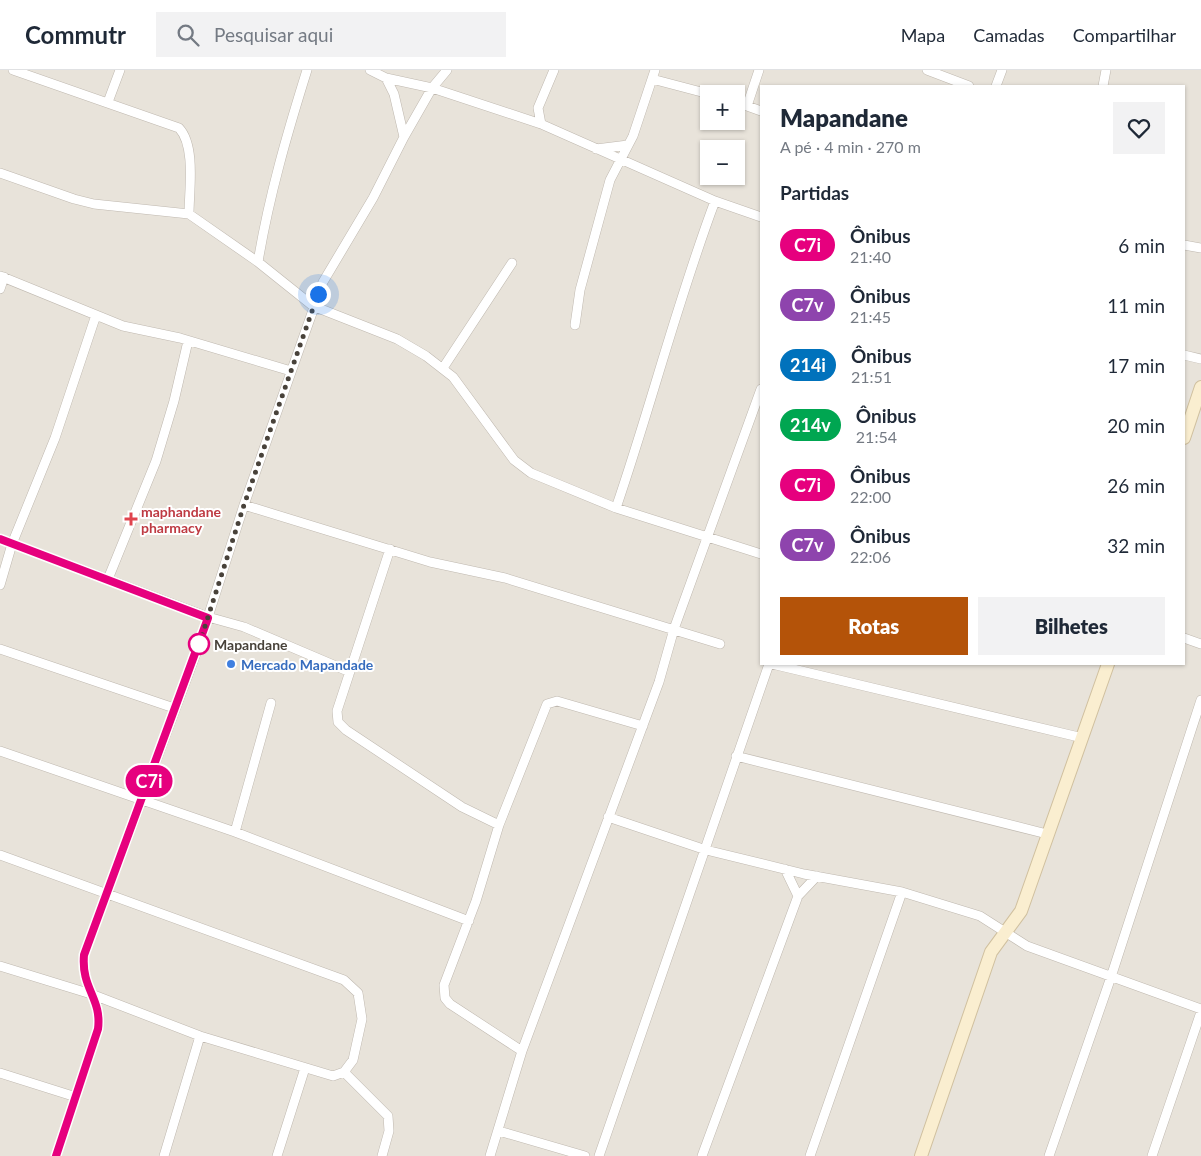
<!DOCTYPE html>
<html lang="pt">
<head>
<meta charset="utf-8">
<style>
	body { margin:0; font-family:Lato,sans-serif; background:#f2f2f3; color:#1f2937; height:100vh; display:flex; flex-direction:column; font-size:19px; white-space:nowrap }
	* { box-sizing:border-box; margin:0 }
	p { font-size:16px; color:#747a83 }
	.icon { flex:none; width:28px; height:28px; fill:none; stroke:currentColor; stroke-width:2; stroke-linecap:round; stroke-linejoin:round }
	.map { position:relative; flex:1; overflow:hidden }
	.panel { position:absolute; left:760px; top:15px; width:425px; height:580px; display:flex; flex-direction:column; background:#fff; border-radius:0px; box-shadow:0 1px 4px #0004 }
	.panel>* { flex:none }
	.badge { padding:0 10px; border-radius:16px; font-size:18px; line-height:32px }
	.buttons { position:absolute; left:700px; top:15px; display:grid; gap:10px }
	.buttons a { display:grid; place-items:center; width:45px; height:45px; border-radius:0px; background:#fff; box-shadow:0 1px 4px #0004; font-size:25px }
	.you { position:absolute; width:25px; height:25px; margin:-12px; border:4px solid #fff; border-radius:50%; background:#1a73e8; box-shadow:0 0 0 8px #1a73e833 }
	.map>.badge { position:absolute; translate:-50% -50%; box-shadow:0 0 0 2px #fff }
	h2 { padding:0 20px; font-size:19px; line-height:45px }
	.round { display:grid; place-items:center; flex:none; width:52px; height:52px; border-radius:0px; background:#f2f2f3 }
	.headline { display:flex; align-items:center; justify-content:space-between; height:85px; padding:0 20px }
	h1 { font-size:24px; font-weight:800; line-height:38px }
	.action { display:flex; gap:10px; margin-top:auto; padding:10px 20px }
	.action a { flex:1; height:58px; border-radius:0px; background:#b45309; color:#fff; font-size:20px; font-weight:800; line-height:58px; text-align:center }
	.action a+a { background:#f2f2f3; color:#1f2937 }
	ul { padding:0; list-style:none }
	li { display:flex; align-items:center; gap:15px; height:60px; padding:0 20px }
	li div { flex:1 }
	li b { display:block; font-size:19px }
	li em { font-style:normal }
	li .badge { min-width:55px; font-weight:700; text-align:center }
	header { display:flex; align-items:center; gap:30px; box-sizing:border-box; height:70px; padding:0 25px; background:#fff; border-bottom:1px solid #e0e1e3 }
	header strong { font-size:24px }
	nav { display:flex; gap:28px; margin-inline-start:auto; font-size:18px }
	.search { width:350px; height:45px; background:#f2f2f3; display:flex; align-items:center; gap:12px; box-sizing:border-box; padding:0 18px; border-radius:0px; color:#747a83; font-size:19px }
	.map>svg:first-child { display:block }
	.residential { fill:#e8e3da; fill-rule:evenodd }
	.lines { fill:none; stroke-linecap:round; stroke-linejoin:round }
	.street-casing { stroke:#bfb8af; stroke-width:10 }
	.secondary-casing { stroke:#d0c09f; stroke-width:14 }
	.street { stroke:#fff; stroke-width:9 }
	.secondary { stroke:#faeed0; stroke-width:12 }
	.line-casing { stroke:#fff; stroke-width:11 }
	.line { stroke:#e6007e; stroke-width:8 }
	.walk { stroke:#48423a; stroke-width:5; stroke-dasharray:0 9 }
	.health-dot { fill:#e0444e; stroke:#fff; stroke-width:2 }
	.stop-dot { fill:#fff; stroke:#e6007e; stroke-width:2.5 }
	.shop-dot { fill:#3f7fe0; stroke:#fff; stroke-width:2 }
	.labels { text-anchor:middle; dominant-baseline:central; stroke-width:4; stroke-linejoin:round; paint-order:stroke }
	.health-label { font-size:14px; font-weight:bold; fill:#be3a42; stroke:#fff; text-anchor:start }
	.stop-label { font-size:14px; font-weight:bold; fill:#48423a; stroke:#fff; text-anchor:start }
	.shop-label { font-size:14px; font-weight:bold; fill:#366cbe; stroke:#fff; text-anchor:start }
</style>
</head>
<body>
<header>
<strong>Commutr</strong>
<div class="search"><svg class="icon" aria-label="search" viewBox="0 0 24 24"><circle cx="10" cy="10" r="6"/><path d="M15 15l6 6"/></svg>Pesquisar aqui</div>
<nav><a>Mapa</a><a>Camadas</a><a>Compartilhar</a></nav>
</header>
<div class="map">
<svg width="1201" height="1086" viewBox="0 0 1201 1086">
	<rect width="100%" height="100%" fill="#f4f1ec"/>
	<path class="residential" d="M0,0h1201v1086h-1201zM761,16h423v578h-423zM709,24h27v27h-27zM709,79h27v27h-27z"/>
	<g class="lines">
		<g class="street-casing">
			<path id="street" d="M13,0l166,58c17,18 10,63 10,86l69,48 55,44 84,33 29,17 27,21 61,83 17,13 85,35 145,46
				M370,0l16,8 46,10 109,36 174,77 46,16
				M927,0l42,16
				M386,8l8,16 10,43
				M652,9l57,15
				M996,16l6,-16
				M1103,16l3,-16
				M108,32l12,-32
				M736,32l25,9
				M747,36l12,-36
				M541,54l-3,-16 16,-38
				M596,79l32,-4
				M0,103l74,26 20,5 95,10
				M1184,175l17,3
				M258,192c11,-66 29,-128 49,-192
				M0,206l123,50 57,12 111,33
				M0,219l4,-12
				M575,255l5,-35 30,-110 23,-44 22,-66
				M1184,285l17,4
				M443,298l69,-105
				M244,435l186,57 75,16 215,66
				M616,438c35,-102 61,-206 99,-307
				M0,469l208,78 36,10 106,45
				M390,479l-53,162 1,11 8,8 116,77 37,18
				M108,509l48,-118 18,-60 14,-60
				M0,515l12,-41 43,-106 41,-123
				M1184,568l17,6
				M0,579l174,59
				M772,594l311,74
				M0,681l235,81 234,89
				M736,686l311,78
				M608,747l98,33 98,24 98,18 78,24 47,30 174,63
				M235,762l36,-129
				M0,785l344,125 14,13 4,26 -9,41 -9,12 -11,4 -133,-40 -109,-42 -91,-28
				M785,799l13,27
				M522,981l-72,-47 -5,-6 -1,-13 32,-84 23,-76 48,-121 10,-3 86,25
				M344,1002l44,44 1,15 -7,25
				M0,1003l76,24
				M499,1061l86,25
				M56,1086l42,-127c4,-30 -17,-42 -14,-74l114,-307 46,-143 79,-223 50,-84 31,-61 28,-49 15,-18
				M164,1086l36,-120
				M277,1086l28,-88
				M490,1086l32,-105 137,-369 15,-53 87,-240
				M599,1086l170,-492
				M702,1086l96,-260 19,-20
				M810,1086l92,-264
				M1049,1086l62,-179 90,-277
				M1152,1086l49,-144"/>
		</g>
		<g class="secondary-casing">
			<path id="secondary" d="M1184,368l17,-51
				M921,1086l70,-204 30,-41 87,-247"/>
		</g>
		<use href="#street" class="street"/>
		<use href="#secondary" class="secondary"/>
	</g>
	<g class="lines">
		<g class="line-casing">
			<path id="line" d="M0,469l208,79 -124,337c-3,34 18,43 14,74l-42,127"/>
		</g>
		<use href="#line" class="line"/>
		<path class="walk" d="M199,574l-1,4 46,-143 74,-211"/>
	</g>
	<path class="health-dot" d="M128.5 441.5h5v5h5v5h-5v5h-5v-5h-5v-5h5z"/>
	<circle class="stop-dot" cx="199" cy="574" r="10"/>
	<circle class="shop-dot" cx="231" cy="594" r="5"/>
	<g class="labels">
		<g class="health-label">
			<text x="141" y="441">maphandane<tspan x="141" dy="16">pharmacy</tspan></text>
		</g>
		<g class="stop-label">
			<text x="214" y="574">Mapandane</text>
		</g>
		<g class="shop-label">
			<text x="241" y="594">Mercado Mapandade</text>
		</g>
	</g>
</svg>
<div class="buttons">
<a>+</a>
<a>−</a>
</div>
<div class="you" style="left:318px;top:224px"></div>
<b class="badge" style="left:149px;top:711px;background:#e6007e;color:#fff">C7i</b>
<section class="panel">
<div class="headline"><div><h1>Mapandane</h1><p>A pé · 4 min · 270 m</p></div><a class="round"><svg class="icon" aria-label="heart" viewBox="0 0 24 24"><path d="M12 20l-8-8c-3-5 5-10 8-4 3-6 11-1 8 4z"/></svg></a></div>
<h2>Partidas</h2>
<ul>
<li><span class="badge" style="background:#e6007e;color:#fff">C7i</span><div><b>Ônibus</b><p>21:40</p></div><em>6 min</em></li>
<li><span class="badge" style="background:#8e44ad;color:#fff">C7v</span><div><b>Ônibus</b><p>21:45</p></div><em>11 min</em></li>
<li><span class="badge" style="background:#0072bc;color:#fff">214i</span><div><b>Ônibus</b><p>21:51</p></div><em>17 min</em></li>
<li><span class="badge" style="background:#00a651;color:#fff">214v</span><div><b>Ônibus</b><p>21:54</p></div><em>20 min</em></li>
<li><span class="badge" style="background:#e6007e;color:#fff">C7i</span><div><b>Ônibus</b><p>22:00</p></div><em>26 min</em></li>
<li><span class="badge" style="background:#8e44ad;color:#fff">C7v</span><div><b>Ônibus</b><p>22:06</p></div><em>32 min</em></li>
</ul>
<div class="action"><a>Rotas</a><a>Bilhetes</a></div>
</section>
</div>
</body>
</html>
